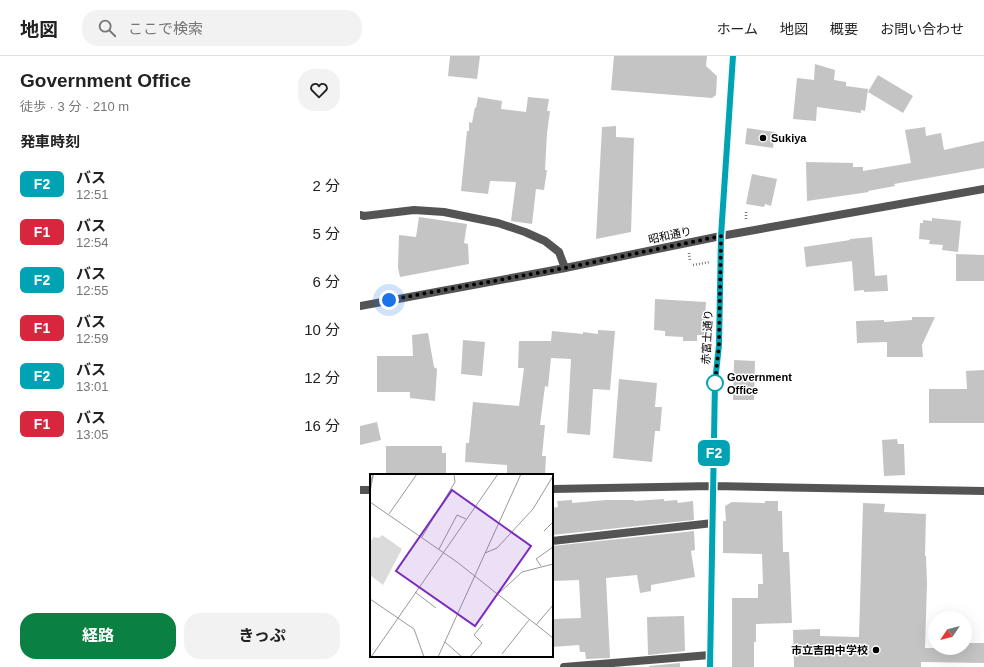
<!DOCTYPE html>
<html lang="ja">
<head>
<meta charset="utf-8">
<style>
	body { margin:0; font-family:Helvetica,"Noto Sans JP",sans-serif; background:#f2f2f2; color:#222; height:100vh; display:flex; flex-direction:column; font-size:15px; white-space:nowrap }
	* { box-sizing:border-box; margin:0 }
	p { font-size:13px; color:#767676 }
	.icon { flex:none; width:22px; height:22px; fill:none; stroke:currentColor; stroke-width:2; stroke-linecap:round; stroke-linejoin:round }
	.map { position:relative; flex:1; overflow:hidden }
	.sheet { display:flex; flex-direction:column; background:#fff; width:360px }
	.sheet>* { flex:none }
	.badge { padding:0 8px; border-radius:6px; font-size:14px; line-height:26px }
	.needle { width:26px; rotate:235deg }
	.tools { position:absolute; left:568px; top:555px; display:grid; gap:8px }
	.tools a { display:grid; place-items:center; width:44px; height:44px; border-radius:50%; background:#fff; box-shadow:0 4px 16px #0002; font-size:20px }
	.you { position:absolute; width:20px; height:20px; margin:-10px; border:3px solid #fff; border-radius:50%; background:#1a73e8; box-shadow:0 0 0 6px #1a73e833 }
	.map>.badge { position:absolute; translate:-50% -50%; box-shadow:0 0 0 2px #fff }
	h2 { padding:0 20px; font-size:15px; line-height:36px }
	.round { display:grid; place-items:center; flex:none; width:42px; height:42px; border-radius:16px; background:#f2f2f2 }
	.head { display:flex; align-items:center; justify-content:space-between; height:68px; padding:0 20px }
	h1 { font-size:19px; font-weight:700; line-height:30px }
	.action { display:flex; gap:8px; margin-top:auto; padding:8px 20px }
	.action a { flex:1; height:46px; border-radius:16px; background:#0b8043; color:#fff; font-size:16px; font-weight:700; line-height:46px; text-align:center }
	.action a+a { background:#f2f2f2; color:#222 }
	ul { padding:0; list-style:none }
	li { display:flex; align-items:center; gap:12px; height:48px; padding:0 20px }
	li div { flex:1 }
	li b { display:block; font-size:15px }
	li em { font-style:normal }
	li .badge { min-width:44px; font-weight:700; text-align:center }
	header { display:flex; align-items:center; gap:24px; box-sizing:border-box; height:56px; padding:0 20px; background:#fff; border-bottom:1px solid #e0e0e0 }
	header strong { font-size:19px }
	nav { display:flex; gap:22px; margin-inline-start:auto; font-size:14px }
	.search { width:280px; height:36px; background:#f2f2f2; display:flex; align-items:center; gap:10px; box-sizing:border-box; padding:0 14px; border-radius:16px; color:#767676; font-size:15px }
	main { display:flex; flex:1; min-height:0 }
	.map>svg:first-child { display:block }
	.building { fill:#c4c4c4 }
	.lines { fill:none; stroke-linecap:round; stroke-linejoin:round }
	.path { stroke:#767676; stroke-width:2.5; stroke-dasharray:1 2; stroke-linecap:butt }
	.service { stroke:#545454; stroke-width:8 }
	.minor { stroke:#545454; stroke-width:8 }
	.tertiary { stroke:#545454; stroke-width:8 }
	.line-casing { stroke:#fff; stroke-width:9 }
	.line { stroke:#00a3b4; stroke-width:6 }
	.walk { stroke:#000; stroke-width:4; stroke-dasharray:0 7.2 }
	.poi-dot { fill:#000; stroke:#fff; stroke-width:1.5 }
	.stop-dot { fill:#fff; stroke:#00a3b4; stroke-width:2 }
	.labels { text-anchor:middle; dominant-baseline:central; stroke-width:3; stroke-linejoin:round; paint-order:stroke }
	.poi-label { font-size:11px; font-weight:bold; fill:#000; stroke:#fff; text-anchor:start }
	.street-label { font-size:11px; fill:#000; stroke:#fff }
	.stop-label { font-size:11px; font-weight:bold; fill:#000; stroke:#fff; text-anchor:start }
	.inset-river { fill:none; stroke:#a2a2a2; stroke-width:2 }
	.inset-road { fill:none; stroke:#999; stroke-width:1 }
	.view { fill:#7b2cbf; fill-opacity:0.15; stroke:#7b2cbf; stroke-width:2 }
	.inset-edge { fill:none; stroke:#000; stroke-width:2 }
</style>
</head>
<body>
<header>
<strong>地図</strong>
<div class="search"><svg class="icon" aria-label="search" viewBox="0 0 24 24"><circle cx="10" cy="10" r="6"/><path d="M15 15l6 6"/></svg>ここで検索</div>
<nav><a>ホーム</a><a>地図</a><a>概要</a><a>お問い合わせ</a></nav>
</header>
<main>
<section class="sheet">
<div class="head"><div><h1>Government Office</h1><p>徒歩 · 3 分 · 210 m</p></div><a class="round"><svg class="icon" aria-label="heart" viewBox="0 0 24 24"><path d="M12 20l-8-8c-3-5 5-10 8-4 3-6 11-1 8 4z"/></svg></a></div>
<h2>発車時刻</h2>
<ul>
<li><span class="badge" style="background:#00a3b4;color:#fff">F2</span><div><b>バス</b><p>12:51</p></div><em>2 分</em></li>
<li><span class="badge" style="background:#d7263d;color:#fff">F1</span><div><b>バス</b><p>12:54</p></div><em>5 分</em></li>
<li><span class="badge" style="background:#00a3b4;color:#fff">F2</span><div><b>バス</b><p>12:55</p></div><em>6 分</em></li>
<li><span class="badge" style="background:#d7263d;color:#fff">F1</span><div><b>バス</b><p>12:59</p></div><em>10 分</em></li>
<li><span class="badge" style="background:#00a3b4;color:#fff">F2</span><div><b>バス</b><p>13:01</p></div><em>12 分</em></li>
<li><span class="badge" style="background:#d7263d;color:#fff">F1</span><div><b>バス</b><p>13:05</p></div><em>16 分</em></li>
</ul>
<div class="action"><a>経路</a><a>きっぷ</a></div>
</section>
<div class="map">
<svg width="624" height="611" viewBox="0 0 624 611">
	<rect width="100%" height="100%" fill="#fff"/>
	<path class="building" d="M90,0h30l-3,23 -29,-3z
		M254,0h93l-1,10 11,10 -1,19 -4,3 -101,-8z
		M455,8l20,6 -1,10 12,2v4l22,3 -3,22 -4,-1v3l-44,-6 -1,14 -23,-2 4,-41 17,2z
		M518,19l35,21 -10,17 -35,-21z
		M118,41l24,4 -1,8 25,3 2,-15 21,2 -2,12h3l-3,22 -2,37h2l-3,20 -8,-1 -4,35 -21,-3 5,-39 -26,-1 -2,13 -27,-3 6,-60h2v-9l3,1 3,-16 1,1z
		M256,70v11l18,1 -3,94 -35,7 6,-112z
		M565,71l1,9 15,-3 3,17 40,-9v27l-90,16 1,2 -27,5 1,1 -62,9 -1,-39 47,1v4h10v4l48,-8 -6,-33z
		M387,72l28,4 -2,16 -28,-4z
		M392,118l25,5 -6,27 -6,-2 -1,3 -18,-3z
		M59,161l48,7 -3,19 4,1 1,20 -69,13 -2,-9 1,-33 17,2z
		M572,162l29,3 -3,31 -16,-2 1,-5 -14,-1 1,-4 -11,-1 1,-16h3v-3l9,1z
		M512,181l3,39 12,-1 1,16 -24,1v-2l-10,1 -2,-30 -46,6 -2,-20 46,-7v-1z
		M596,198l28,1v26h-28z
		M295,243l51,3 -2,33h-7v6h-14v-4l-18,-1v-5l-11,-1z
		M552,261h23l-13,28 1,12h-36v-15l-30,1 -1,-22 28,-1v2l28,-2z
		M238,274l17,1 -5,59 -17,-1 -3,46 -23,-2 4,-74 -20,-1 -3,29 -3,-1 -5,39h5l-3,31h4l-1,19h-38v-10l-42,-3 1,-19h3l4,-41 46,4 5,-38h-6l1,-27h32l1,-10 31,3v-2l15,2z
		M68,277l6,34 3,2 -2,32 -25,-3v-6h-33v-36h36l-1,-21z
		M103,284l22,2 -3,34 -21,-2z
		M374,304l21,1 -1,39h-21z
		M624,314v53h-55v-34h38l-1,-18z
		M259,323l38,4 -2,24h7l-2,24h-5l-3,31 -39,-4z
		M17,366l4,18 -21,5v-19z
		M537,383l1,5h6l1,31 -21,1 -2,-36z
		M26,390h56v7h4v22h-60z
		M304,443v2l13,-1 1,3 15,-2 1,19 -142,15v-27l6,-1 -1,-6 15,-1v3l34,-3h28v1z
		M405,445h13v10h4l1,41h6l3,71 -36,1v18h-2v25h-22v-69h26v-14h5l-1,-30 -39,-1v-32h3l-1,-15 7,-4 33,1z
		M503,447l22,1 -1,8 42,2 -1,42h1l1,27 -2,65h40v-5h19v20l-63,-1v5h-127l-1,-37 27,-1v7l39,1z
		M334,475l1,19 -4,1 4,26 -44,8v6l-11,2 -3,-18 -31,3 4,80 -24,1 -1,-7h-5l-1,-7 -27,2v-28l29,-1 -2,-38 -27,1v-35z
		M324,560l1,35 -37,4 -1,-38z
		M320,607v4h-31v-1z"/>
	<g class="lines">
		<path class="path" d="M386,156v9
			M329,197l1,9
			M333,209l17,-3"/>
		<path class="service" d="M0,159l4,1 50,-6 30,2 54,11 27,9 20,9 14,11 6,16"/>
		<path class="minor" d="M192,485l161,-18
			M204,611l146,-12"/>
		<path class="tertiary" d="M0,250l205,-38 156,-32 263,-47
			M192,433l161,-3 271,5
			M0,434h11
			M350,611l5,-285 4,-37 2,-109 12,-180"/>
	</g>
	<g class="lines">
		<g class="line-casing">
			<path id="line" d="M350,611l5,-285 4,-37 2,-109 12,-180"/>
		</g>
		<use href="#line" class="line"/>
		<path class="walk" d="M29,244l176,-32 156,-32 -2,109 -4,38"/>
	</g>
	<g class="poi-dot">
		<circle cx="403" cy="82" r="4"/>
		<circle cx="516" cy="594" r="4"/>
	</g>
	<circle class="stop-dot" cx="355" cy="327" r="8"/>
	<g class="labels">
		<g class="poi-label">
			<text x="411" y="82">Sukiya</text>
			<text x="508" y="594" text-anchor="end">市立吉田中学校</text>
		</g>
		<g class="street-label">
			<text transform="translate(310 179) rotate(-12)">昭和通り</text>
			<text transform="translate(347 281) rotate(-87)">赤富士通り</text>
		</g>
		<g class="stop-label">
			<text x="367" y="321">Government<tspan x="367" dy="13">Office</tspan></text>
		</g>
	</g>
	<g transform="translate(10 418)">
		<rect width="183" height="183" fill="#fff"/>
		<path d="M12,61l20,14 -19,36 -13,-10v-33l4,-5 5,1z" fill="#dbdbdb"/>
		<path class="inset-river" d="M0,15l3,-15"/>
		<path class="inset-road" d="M0,28l87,60 96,76M19,40l28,-40M174,57l9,-9M52,63l33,-55 -1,-8M69,75l18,-34 9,4M115,79l12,-5 36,-39 20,-33M171,92l-5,-7 17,-12M45,118l21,16M128,120l24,-22 31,-8M0,125l44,30 10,28M166,151l17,-20M75,168l17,15M132,180l27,-34M1,183l127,-183M68,183l83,-183M100,183l12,-14 -8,-8 9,-11"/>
		<path class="view" d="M82,16l79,56 -56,80 -79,-55z"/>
		<rect width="183" height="183" class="inset-edge"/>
	</g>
</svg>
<div class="tools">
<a><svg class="needle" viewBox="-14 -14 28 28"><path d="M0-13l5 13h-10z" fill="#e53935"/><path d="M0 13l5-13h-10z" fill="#767676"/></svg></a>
</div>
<div class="you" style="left:29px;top:244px"></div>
<b class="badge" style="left:354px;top:397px;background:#00a3b4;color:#fff">F2</b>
</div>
</main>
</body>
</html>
